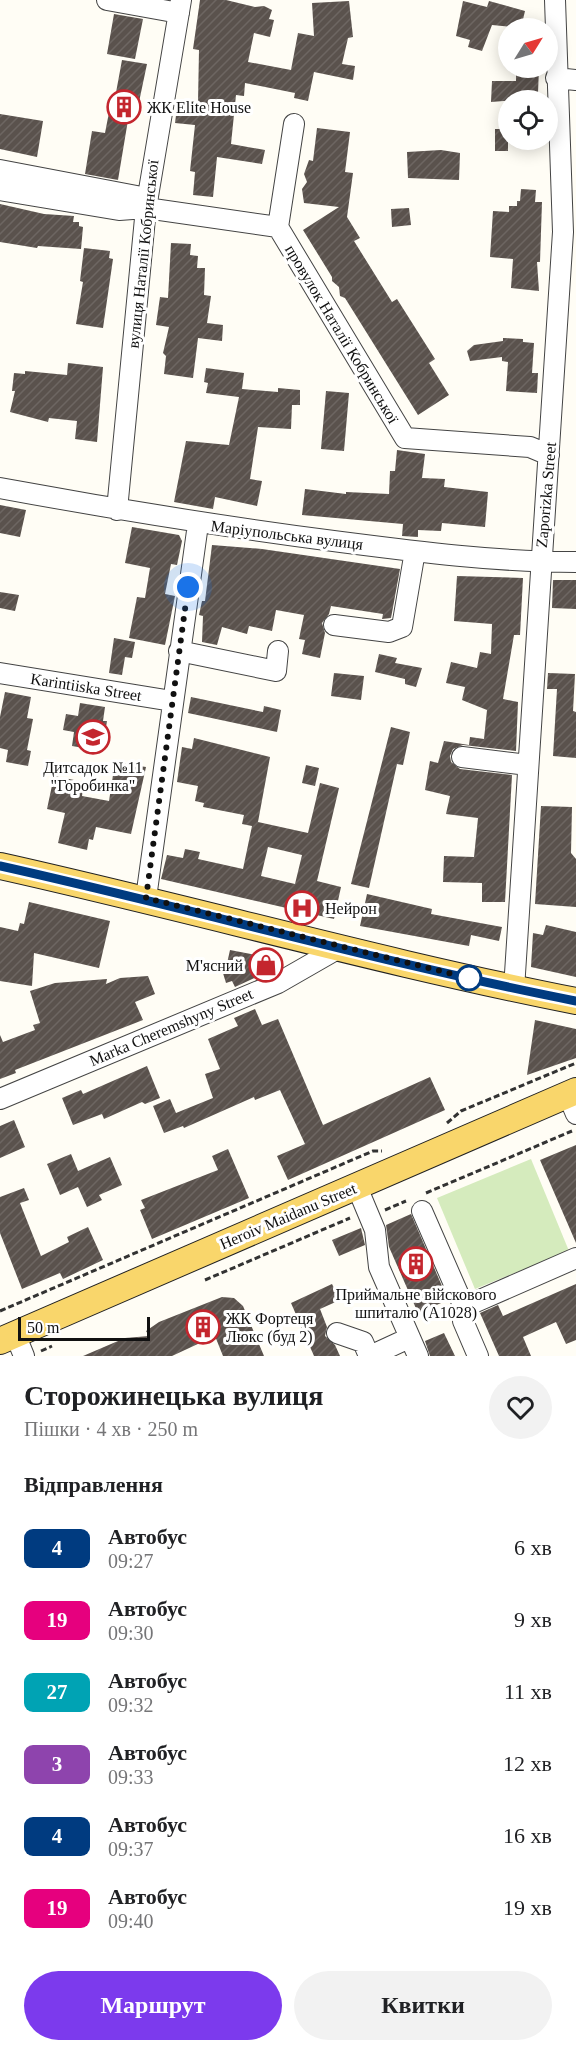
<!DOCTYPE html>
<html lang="uk">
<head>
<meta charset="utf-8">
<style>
	body { margin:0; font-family:"Times New Roman",serif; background:#f2f2f2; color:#202124; height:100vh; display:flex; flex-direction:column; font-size:22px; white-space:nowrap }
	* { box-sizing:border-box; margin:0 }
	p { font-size:20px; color:#757577 }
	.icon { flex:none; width:33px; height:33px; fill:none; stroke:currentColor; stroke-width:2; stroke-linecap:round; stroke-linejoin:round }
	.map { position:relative; height:1356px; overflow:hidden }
	.drawer { display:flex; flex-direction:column; background:#fff; flex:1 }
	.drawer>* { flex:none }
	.badge { padding:0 12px; border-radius:9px; font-size:21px; line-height:39px }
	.needle { width:39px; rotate:53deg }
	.buttons { position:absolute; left:498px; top:18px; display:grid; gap:12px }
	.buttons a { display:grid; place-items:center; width:60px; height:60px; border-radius:50%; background:#fff; box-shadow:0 3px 15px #0003; font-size:30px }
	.scale { position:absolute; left:18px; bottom:15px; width:132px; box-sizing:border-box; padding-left:6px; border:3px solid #111; border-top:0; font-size:16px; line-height:21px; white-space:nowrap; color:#111; -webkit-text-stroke:4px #fff; paint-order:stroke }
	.you { position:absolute; width:30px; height:30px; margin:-15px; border:4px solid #fff; border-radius:50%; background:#1a73e8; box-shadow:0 0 0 9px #1a73e833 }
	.map>.badge { position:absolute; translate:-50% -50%; box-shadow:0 0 0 3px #fff }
	h2 { padding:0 24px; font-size:22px; line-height:54px }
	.round { display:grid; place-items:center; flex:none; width:63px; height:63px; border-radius:32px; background:#f2f2f2 }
	.headline { display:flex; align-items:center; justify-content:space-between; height:102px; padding:0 24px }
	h1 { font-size:28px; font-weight:700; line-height:45px }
	.cta { display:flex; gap:12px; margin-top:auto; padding:12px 24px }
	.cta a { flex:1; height:69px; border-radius:36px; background:#7c3aed; color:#fff; font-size:24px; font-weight:700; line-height:69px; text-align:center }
	.cta a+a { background:#f2f2f2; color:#202124 }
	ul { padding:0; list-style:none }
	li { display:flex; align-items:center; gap:18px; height:72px; padding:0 24px }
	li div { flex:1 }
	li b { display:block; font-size:22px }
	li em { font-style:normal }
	li .badge { min-width:66px; font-weight:700; text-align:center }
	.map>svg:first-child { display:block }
	.park { fill:#d5ebbd }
	.building { fill:url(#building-hatch); fill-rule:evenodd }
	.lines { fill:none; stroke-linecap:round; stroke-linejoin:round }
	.minor-casing { stroke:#444; stroke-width:22 }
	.major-casing { stroke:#222; stroke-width:28 }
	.path { stroke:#333; stroke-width:3; stroke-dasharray:6 3; stroke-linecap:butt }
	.minor { stroke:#fff; stroke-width:20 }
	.major { stroke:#f9d66b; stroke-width:26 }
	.line-casing { stroke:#fff; stroke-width:14 }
	.line { stroke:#003b80; stroke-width:9 }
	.walk { stroke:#111; stroke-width:6; stroke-dasharray:0 10.8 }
	.stop-dot { fill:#fff; stroke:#003b80; stroke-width:3 }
	.labels { text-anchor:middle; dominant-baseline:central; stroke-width:6; stroke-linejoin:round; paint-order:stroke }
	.poi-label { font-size:16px; fill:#111; stroke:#fff; text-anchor:start }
	.street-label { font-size:16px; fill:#111; stroke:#fff }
</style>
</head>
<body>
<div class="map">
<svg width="576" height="1356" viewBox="0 0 576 1356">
	<defs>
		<pattern id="building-hatch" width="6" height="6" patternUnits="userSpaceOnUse" patternTransform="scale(1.5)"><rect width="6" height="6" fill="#5a524d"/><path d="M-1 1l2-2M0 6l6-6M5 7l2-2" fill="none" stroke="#6d6662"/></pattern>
	</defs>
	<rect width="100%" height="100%" fill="#fffdf5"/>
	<path class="park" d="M531,1159l38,92 -94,38 -38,-91z"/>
	<path class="building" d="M200,0h26l29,7 9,-1 8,4 -3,9 5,1 -4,17 -16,-4 -6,29 43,8 7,-37 16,3 -2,-33 37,-2 4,36 -5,1 -6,26 13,2 -2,14 -39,-8 -6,29 -14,-3 1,-5 -50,-10 -1,13 -8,-1 -5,49 34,6 -3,14 -45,-7 -4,40 -20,-2 2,-23 -5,-1 5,-46 -20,-2 3,-23 20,2 1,-52 -6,-1z
		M463,1l24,6 2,-6 36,10 -4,17 -29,-3 -10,26 -14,-4 2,-7 -14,-4z
		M114,14l29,5 -8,40 -28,-5z
		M122,60l25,4 -12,57 -7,-1 -10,60 -33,-6 7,-43 13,2 7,-36 3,1z
		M516,68h23l-1,25 -20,-1v8l-27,2 1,-21h24z
		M0,114l43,7 -6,36 -37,-8z
		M317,128l33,4 -5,40 8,1 -6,44 13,21 -6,3 38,61 5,-3 38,60 -6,4 20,32 -31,20 -73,-117 -5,-2 -1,-9 -7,-6v-4l-29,-47 36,-23 -35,-4 -2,-14 5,-7 -3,-8 5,-14 4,1z
		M495,129h13v22h-13z
		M441,150l19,3 -1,27 -51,-2 -1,-26z
		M521,189l15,1 -1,12h7l-2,60h-3l2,29 -28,-3 2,-29 -23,-2 3,-46 16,1v-6h8v-5h3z
		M0,204l44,10 30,2 -1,6h6v4l4,1 -2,22 -43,-3 -1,2 -37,-6z
		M409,208l2,17 -19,2 -1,-18z
		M171,243l20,1 -1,11 8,1 -1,12h8l-1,27 7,1 -4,27 16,2 -1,16 -24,-3 -5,40 -29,-4 2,-18 -3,-3 6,-26 -13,-2 4,-28 8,1z
		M84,248l26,3 -1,7 4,1 -10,69 -27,-4 7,-42 -3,-1z
		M503,338l20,1v3l11,1 -2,30h6l-1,20 -31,-2 2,-29 -6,-1v-4l-32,4 -3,-10 7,-6 29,-4z
		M68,363l35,4 -6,75 -22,-3 2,-18 -28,-3 -1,4 -38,-10 5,-21h-3l2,-18 11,1v-3l42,4z
		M206,368l38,5 -2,16 36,3v-4l22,2v15h-8l-1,24 -33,-2 -8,52 12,2 -5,25 -42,-9 -2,12 -39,-7 12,-61 43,4 10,-48 -33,-4 2,-10 -4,-1z
		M326,391l23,2 -5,58 -23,-2z
		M397,450l28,4 -3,24 23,1 -1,8 44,5 -3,35 -43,-4 -1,8 -23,-1v7l-16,-1 1,-12 -101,-9 3,-26 41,5v-2l43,2 1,-23h5z
		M0,505l26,5 -6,27 -20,-4z
		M132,527l47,8 3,6 -5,24 -6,-1 -6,30 10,2 -10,49 -36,-7 8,-41 8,1 5,-30 -25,-5z
		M212,545l50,4 138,20 -9,49 -9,1 1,-5 -52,-8 -2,8 -7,9 3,10 -5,25 -18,-4 3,-14 -6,-1 5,-24 -28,-5 -4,21 -23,-5 -2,8 -25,-7 -5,18 -15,-3 1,-26 -4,-1 3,-14h3z
		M457,576l66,2 -3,57h-6l-11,64 15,3 -2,49 -53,-6 -10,4 -3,7 1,6 9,7 52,6 -7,127h-23v-19l-39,-1 1,-26 30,1 4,-39 -32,-4 4,-18 -25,-6 5,-29 8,2 6,-22 25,4 1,-8 14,2 3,-29 -25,-10 3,-13 -19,-4 5,-21 26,6 3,-16 11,2 1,-30 -38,-3z
		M553,580h23v29l-24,-1z
		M0,592l19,3 -4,16 -15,-3z
		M114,638l21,4 -3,16 -7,-1 -3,18 -13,-2z
		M379,654l18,4 -2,5 27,5 -6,19 -11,-3v-5l-30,-7z
		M334,673l30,3 -3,24 -30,-4z
		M548,673l27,1 -2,37 3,1v46l-23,-2 4,-67h-10z
		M5,692l26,5 -4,21 6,1 -6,31 4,1 -3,15 -22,-4 2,-12 -8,-2v-31z
		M191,697l72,15 1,-6 17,4 -4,22 -89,-19z
		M80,703l25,4 -2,14h4l-5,30 -30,-5 2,-14 -11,-2 3,-16 12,2z
		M391,727l19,5 -7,33 -6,-1 -28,124 -18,-4z
		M194,738l76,19 -12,65 50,11 12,-50 19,5 -22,93 24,6 -7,32 -173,-40 6,-24 16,3 2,-9 15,3 -2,7 45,10 9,-43 -10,-2 2,-9 -41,-8 1,-4 -9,-2 3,-15 -21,-4 5,-35 10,2zM268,847l34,8 -7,29 -34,-8z
		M115,762l31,5 -15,67 -35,-7 -3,13 -4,-1 -2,11 -29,-7 7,-30 -18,-4 7,-33 30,6 -2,14 27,5z
		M306,765l13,3 -4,18 -13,-3z
		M541,806l31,1 -1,46 5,6v48l-41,-3z
		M367,894l65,15 -1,5 71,13 -3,14 -28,-6 -2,11 -109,-20z
		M29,902l81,19 -11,47 -65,-15 -2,33 -32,-5v-54l18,4 2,-8 4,1z
		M546,925l30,7v45l-45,-10 2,-34 10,2z
		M230,950l41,8 1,12 -37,17 -3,-6 -6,2 -4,-13 4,-2z
		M148,976l7,18 -20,8 8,18 -128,50 1,3 -16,6v-44l3,7 32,-12 -2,-5 7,-2 -10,-32 25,-8 52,-4 -1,5 14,-6z
		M255,1009l7,16 16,-6 45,106 107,-48 15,33 -157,70 -11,-24 28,-12 -25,-54 -25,10 -1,-3 -70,31 -1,-2 -19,7 -11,-27 17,-7 6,14 37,-15 -8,-24 15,-5 -12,-30 30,-13 -4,-8z
		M535,1020l41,9v29l-49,17z
		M147,1066l13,32 -15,6 -3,-2 -38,17 -2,-5 -29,11 -11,-27 19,-8 2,4z
		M14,1120l11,27 -25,11v-32z
		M576,1145v98l-36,-83z
		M228,1149l21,49 -97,41 -12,-29 5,-2 -4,-8 77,-30 -6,-14z
		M71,1154l7,17 32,-14 12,28 -23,10 3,5 -15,7 -9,-20 -18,8 -13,-31z
		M24,1188l5,12 -9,3 21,53 28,-14 -2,-5 21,-10 15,33 -40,19 -3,-6 -38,16 -22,-56v-36z
		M411,1214l37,86 -30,13 -29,-66 -3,-22z
		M361,1228l4,17 -26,11 -7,-16z
		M332,1284l8,16 -20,9 7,18 -2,9 10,9 5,11h-26l-23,-53z
		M576,1284v56l-10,4 -10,-22 -33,15 8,19h-32l-19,-43 18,-8 5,11z
		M222,1297l12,1 9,8 21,50h-41l-8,-20 -43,20h-89l42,-18 24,-2 -3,-5 13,-9z
		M444,1333l11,23h-25l-5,-15z"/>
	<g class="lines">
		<g class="minor-casing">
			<path id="minor" d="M107,0l72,13
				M556,78l20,2
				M294,124l-16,103 127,211 125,9 19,8
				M0,170l147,28
				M0,190l119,20 27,-2 132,19
				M0,488c113,21 226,39 341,54 78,10 156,20 235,20
				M117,510l29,-302 35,-208
				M334,625l55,7 13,-5 13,-76
				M179,651l97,20 2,-20
				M0,673l172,28
				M462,757l66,8
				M146,898l52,-374
				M514,989l49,-757 -8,-232
				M568,1095l8,19
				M0,1099l278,-116 61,-35
				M357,1187l18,43 4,37 39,89
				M422,1211l42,96
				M337,1333l26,9 6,14
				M15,1334l9,22
				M370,1356l39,-18
				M478,1356l-15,-35 1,-14 112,-49"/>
		</g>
		<g class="major-casing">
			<path id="major" d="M0,866c193,43 383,97 576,135
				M0,1341l576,-250"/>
		</g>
		<path class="path" d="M447,1123l14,-12 115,-48
			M426,1193l146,-62
			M385,1210l21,-9
			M205,1280l145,-62
			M0,1311l373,-160h9
			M41,1351l11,-5"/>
		<use href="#minor" class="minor"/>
		<use href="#major" class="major"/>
	</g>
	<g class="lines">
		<g class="line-casing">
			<path id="line" d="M0,866c193,43 382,97 576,135"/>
		</g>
		<use href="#line" class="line"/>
		<path class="walk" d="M188,587l-42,311 323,80"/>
	</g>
	<defs>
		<g id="building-ring" transform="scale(1.725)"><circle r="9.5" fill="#fff" stroke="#c4262e" stroke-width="1.5"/><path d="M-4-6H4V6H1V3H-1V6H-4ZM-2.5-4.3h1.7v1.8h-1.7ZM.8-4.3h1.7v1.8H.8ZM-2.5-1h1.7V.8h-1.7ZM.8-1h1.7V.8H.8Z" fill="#c4262e"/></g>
		<g id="school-ring" transform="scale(1.725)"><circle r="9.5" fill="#fff" stroke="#c4262e" stroke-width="1.5"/><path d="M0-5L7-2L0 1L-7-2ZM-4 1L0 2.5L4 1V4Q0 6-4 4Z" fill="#c4262e"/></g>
		<g id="hospital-ring" transform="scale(1.725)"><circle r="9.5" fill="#fff" stroke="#c4262e" stroke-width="1.5"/><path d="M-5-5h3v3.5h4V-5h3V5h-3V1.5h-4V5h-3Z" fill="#c4262e"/></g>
		<g id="shop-ring" transform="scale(1.725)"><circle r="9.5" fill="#fff" stroke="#c4262e" stroke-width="1.5"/><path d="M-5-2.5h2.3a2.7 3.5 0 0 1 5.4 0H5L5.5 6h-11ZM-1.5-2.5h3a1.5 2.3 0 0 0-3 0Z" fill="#c4262e"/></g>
	</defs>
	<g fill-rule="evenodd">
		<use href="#building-ring" x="124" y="107"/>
		<use href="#school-ring" x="93" y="737"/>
		<use href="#hospital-ring" x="302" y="908"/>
		<use href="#shop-ring" x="266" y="965"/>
		<use href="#building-ring" x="416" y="1264"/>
		<use href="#building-ring" x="203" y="1327"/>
	</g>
	<circle class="stop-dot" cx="469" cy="978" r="12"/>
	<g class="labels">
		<g class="poi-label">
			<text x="147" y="107">ЖК Elite House</text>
			<text x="93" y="767" text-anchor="middle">Дитсадок №11<tspan x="93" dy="18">"Горобинка"</tspan></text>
			<text x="325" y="908">Нейрон</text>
			<text x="243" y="965" text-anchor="end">М'ясний</text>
			<text x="416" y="1294" text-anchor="middle">Приймальне війскового<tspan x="416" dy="18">шпиталю (А1028)</tspan></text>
			<text x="226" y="1318">ЖК Фортеця<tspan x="226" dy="18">Люкс (буд 2)</tspan></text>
		</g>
		<g class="street-label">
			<text transform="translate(143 254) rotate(-84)">вулиця Наталії Кобринської</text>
			<text transform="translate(342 334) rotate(59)">провулок Наталії Кобринської</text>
			<text transform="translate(546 495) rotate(-85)">Zaporizka Street</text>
			<text transform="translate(287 535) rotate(7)">Маріупольська вулиця</text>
			<text transform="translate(86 687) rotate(9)">Karintiiska Street</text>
			<text transform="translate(171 1027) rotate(-23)">Marka Cheremshyny Street</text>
			<text transform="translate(288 1216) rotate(-23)">Heroiv Maidanu Street</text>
		</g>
	</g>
</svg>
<div class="buttons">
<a><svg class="needle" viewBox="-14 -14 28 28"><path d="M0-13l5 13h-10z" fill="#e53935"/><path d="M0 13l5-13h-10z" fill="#757577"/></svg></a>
<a><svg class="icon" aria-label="locate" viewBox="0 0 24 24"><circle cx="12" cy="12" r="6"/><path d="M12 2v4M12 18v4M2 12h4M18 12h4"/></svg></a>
</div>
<div class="scale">50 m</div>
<div class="you" style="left:188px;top:587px"></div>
</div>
<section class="drawer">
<div class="headline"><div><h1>Сторожинецька вулиця</h1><p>Пішки · 4 хв · 250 m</p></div><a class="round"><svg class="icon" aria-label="heart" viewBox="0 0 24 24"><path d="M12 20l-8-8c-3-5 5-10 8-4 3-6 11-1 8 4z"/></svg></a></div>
<h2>Відправлення</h2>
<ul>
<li><span class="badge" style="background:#003b80;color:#fff">4</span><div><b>Автобус</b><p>09:27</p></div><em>6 хв</em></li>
<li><span class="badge" style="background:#e6007e;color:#fff">19</span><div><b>Автобус</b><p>09:30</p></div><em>9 хв</em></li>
<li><span class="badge" style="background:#00a3b4;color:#fff">27</span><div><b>Автобус</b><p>09:32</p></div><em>11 хв</em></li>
<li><span class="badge" style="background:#8e44ad;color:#fff">3</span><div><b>Автобус</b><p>09:33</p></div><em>12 хв</em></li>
<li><span class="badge" style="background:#003b80;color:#fff">4</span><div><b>Автобус</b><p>09:37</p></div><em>16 хв</em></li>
<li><span class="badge" style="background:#e6007e;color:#fff">19</span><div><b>Автобус</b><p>09:40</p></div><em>19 хв</em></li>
</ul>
<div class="cta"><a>Маршрут</a><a>Квитки</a></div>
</section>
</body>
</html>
